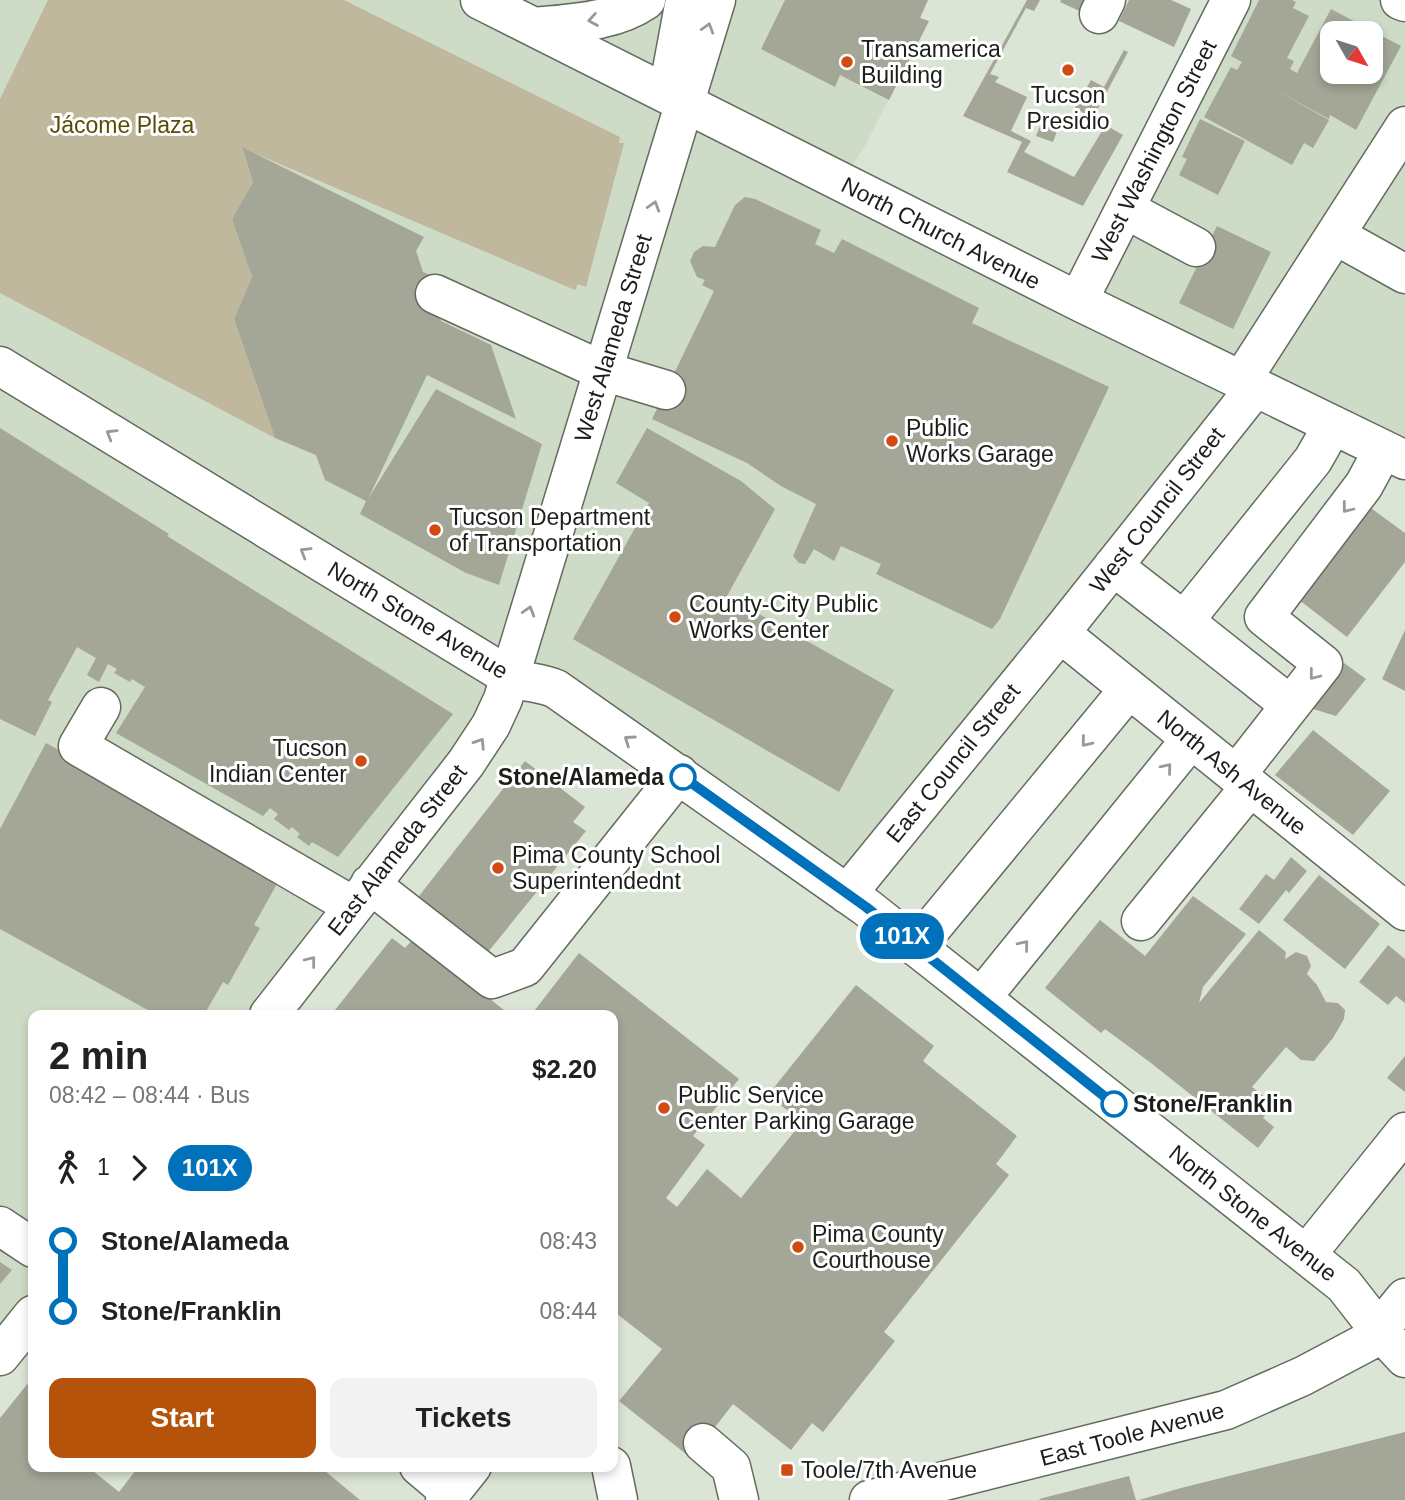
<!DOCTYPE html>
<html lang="en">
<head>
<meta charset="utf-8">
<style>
	body { margin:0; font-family:Arial,sans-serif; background:#f2f2f2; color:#222; height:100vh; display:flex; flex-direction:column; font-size:26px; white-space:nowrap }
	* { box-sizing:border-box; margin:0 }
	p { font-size:23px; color:#767676 }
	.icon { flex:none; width:38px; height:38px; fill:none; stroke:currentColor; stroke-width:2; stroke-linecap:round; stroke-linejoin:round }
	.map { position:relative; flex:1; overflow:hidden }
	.details { position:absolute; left:28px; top:1010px; width:590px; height:462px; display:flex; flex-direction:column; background:#fff; border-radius:14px; box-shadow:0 4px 10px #0003 }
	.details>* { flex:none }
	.badge { padding:0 14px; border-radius:23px; font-size:24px; line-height:46px }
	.needle { width:46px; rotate:129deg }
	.buttons { position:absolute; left:1320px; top:21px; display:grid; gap:14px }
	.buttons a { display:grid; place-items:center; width:63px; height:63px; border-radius:14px; background:#fff; box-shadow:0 4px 10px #0003; font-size:35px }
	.map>.badge { position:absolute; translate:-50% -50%; box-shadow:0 0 0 4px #fff }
	.legs { display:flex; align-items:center; gap:10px; height:77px; padding:0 21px; font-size:23px }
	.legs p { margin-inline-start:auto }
	.headline { display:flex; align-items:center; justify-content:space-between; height:119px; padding:0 21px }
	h1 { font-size:38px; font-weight:700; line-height:52px }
	.primary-button { display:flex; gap:14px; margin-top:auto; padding:14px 21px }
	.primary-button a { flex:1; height:80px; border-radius:14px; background:#b45309; color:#fff; font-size:28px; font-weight:700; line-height:80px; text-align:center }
	.primary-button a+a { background:#f2f2f2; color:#222 }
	ul { padding:0 21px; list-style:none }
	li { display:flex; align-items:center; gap:24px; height:70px; font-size:26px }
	li i { display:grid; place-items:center; width:10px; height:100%; margin:0 9px; background:currentColor }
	li i::after { content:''; width:18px; height:18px; margin:-9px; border:5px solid; border-radius:50%; background:#fff }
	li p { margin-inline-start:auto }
	li:first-child i { background:linear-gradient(#0000 50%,currentColor 0) }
	li:last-child i { background:linear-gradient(currentColor 50%,#0000 0) }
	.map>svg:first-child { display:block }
	.built { fill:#cedbc6; fill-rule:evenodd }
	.green { fill:#bfb89c }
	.building { fill:#a4a697; fill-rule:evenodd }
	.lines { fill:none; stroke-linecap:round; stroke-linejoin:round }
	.minor-casing { stroke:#636b5e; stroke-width:41 }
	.minor { stroke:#fff; stroke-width:38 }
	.oneway { stroke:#989a98 }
	.line-1-casing { stroke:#fff; stroke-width:16 }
	.line-1 { stroke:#0072bc; stroke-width:10 }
	.poi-dot { fill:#d04a12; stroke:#fff; stroke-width:2.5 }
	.stop-1-dot { fill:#fff; stroke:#0072bc; stroke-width:3.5 }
	.labels { text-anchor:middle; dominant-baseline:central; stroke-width:6; stroke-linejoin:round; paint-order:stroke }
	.poi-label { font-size:23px; fill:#1b1e19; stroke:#fff; text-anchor:start }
	.park-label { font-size:23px; fill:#594b05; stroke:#fff }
	.street-label { font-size:23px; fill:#1b1e19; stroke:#fff }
	.stop-label { font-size:23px; font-weight:bold; fill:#1b1e19; stroke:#fff; text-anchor:end }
</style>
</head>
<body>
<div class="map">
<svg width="1405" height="1500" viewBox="0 0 1405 1500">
	<rect width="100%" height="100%" fill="#dbe5d6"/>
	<path class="built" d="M0,0h928l-8,17 9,4 -63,123 -24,38 236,118 153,-300h174v460l-151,-72 -407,506 -322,-212 -256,333h-236v298l-33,41zM1332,33h38v39h-38z"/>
	<path class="green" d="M48,0h296l276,137 -1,6h5l-38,144 -8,-3 -3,6 -333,-142 11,34 -21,37 20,58 -18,42 41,119 -275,-145v-194z"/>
	<path class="building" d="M785,0h143l-8,18 9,3 -40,79 -49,-25 -5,12 -74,-38z
		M1027,0h13l-6,11 -8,-3 -36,66 9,3 -4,5 32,15 -16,34 20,10 -7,11 50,25 28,-46 -16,-9 3,-6 -14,-8 16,-28 13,7 20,-37 4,2 -35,66 30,17 -40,71 -76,-34 15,-30 -59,-26z
		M1061,0h34l-7,15 -28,-13z
		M1129,0h42l20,9 -17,38 -55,-26z
		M1259,0h33l4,2 -3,6 16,8 -22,42 7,3 -4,8 7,4 34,-64 70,37 -45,84 -26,-15 -1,4 -55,-30 55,31 -16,28 -9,-5 -12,22 -88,-48 27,-50 6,3 5,-8 -11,-6zM1332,33h38v39h-38z
		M1045,114l16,6 -8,22 -17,-6z
		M1200,119l45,22 -27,54 -39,-20 8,-16 -5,-2z
		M242,147l182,90 -8,14 7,21 19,8 -9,19 8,22 50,24 25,74 -89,-44 -59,124 68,-110 106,55 -43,141 -33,-12 -106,-59 6,-13 -41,-21 -9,-25 -41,-17 -41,-119 18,-42 -20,-58 21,-37z
		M745,197l10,2 66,31 -6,14 19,9 8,-14 137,69 -7,15 137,64 -109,232 -8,10 -116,-55 5,-10 -40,-18 -7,15 -20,-12 -9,15 -6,-1 -6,-7 23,-52 -35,-18 -34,-23 -95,-44 62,-128 -12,-6 3,-5 -8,-3 -7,-16 4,-9 9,-6 12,1 20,-42z
		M1217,226l54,26 -38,77 -54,-26z
		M0,428l169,106 -2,2 286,178 -115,143 -26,-15 -3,4 -12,-9 3,-3 -8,-7 -3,3 -15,-11 4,-5 -8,-6 -7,8 -147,-83 29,-46 -13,-8 -2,3 -16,-9 3,-4 -9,-5 -9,18 -12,-7 9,-17 -19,-11 -29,53 4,2 -17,34 -35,-17z
		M647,428l94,53 34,28 -48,87 167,94 -55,102 -266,-153 76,-136 -33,-20z
		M1368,506l37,27v29l-58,75 -53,-41z
		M1405,630v61l-23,-12z
		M1344,663l22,16 -30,37 -26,-8z
		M1313,730l77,61 -37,44 -78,-60z
		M46,743l237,130 -29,52 6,3 -32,57 -5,-3 -19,33h-47l-157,-86v-100z
		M525,761l60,46 -12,15 13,9 -102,126 -72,-52z
		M1291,857l16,14 -18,22 -3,-3 -27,34 -20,-15 27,-35 8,6z
		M1319,875l61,49 -35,45 -62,-49z
		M1193,896l53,38 -43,53 -4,16 60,-73 27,22 -1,7 11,-7 11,4 4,10 -4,8 10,11 9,17 12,1 7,7 -1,9 -11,19 -19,23 -13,-1 -15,-13 -34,40 21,17 -10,14 11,9 -16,21 -107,-85 -46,-34 -4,4 -56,-45 55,-68 45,36z
		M392,938l13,10 9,-10 96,77h-179z
		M1388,945l17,14v44l-9,-7 -8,9 -29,-23z
		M579,953l160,126 -46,57 12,9 -39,53 11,9 30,-38 34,29 61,-76 -34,-27 88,-110 78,61 -11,15 94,75 -21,28 13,11 -125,157 11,9 -72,91 -11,-9 -21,27 -58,-46 -42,54 -72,-57 43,-52 -50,-39v-295h-81z
		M1405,1056v36l-18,-14z
		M0,1262l12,8 -12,14z
		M33,1377v89h54l32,26 20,-26h180l41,34h-360v-82z
		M1405,1432v68h-266l42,-12z
		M1129,1476l7,24h-96l-1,-1z"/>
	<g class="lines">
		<g class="minor-casing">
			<path id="minor" d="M480,0l598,301 327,159
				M1400,0l5,2
				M1099,14l7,-14
				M535,27c38,-4 79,-5 111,-27
				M672,70l13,-70
				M1125,209l71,38
				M1335,235l70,39
				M435,294l168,77 63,19
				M1078,301l153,-301
				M0,366l510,311c15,6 31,5 46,12l310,218 478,378 35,45 26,28
				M1241,381l164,-255
				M1113,566l71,55
				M1060,633l345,278
				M1290,705l-106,-84 129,-161 20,-35
				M101,707l-23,39 275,160
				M1236,775l87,-111 -59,-47 100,-132 19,-35
				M370,884l122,95 33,-12 154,-193
				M847,894l213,-261 195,-245
				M1141,921l109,-134
				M916,947l213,-258
				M981,998l210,-259
				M269,1015l197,-252 25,-38 12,-26 213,-699
				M0,1226l33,22
				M1306,1255l99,-123
				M0,1356l33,-41
				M703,1443l28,24 8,33
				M419,1466l32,27
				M611,1466l7,34
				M445,1500l27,-34
				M869,1500l357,-90 77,-34 64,-34 12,-12 26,-32"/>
		</g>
		<use href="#minor" class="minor"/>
	</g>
	<defs><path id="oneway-chevron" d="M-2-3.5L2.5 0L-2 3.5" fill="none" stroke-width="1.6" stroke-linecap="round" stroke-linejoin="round" transform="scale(1.75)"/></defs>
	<g class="oneway">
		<use href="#oneway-chevron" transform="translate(593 20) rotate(170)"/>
		<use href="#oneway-chevron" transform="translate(708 28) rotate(-73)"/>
		<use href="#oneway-chevron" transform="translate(654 206) rotate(-73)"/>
		<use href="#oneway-chevron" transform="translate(111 434) rotate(-149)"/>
		<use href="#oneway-chevron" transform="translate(1347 508) rotate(128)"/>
		<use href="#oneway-chevron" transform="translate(305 552) rotate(-149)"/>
		<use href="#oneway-chevron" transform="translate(529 611) rotate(-73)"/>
		<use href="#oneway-chevron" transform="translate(1314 675) rotate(128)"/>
		<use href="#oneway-chevron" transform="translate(629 740) rotate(-145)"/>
		<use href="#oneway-chevron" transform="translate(1086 742) rotate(129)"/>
		<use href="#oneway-chevron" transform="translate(480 743) rotate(-57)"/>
		<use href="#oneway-chevron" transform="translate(1167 768) rotate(-51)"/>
		<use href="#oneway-chevron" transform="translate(1024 945) rotate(-51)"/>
		<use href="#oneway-chevron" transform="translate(311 961) rotate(-52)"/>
	</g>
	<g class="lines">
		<g class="line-1-casing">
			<path id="line-1" d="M683,777l183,130 248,197"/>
		</g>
		<use href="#line-1" class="line-1"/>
	</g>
	<g class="poi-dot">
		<circle cx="847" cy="62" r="7"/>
		<circle cx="1068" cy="70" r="7"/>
		<circle cx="892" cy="441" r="7"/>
		<circle cx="435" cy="530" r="7"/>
		<circle cx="675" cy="617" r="7"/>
		<circle cx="361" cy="761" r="7"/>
		<circle cx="498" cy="868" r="7"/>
		<circle cx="664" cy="1108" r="7"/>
		<circle cx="798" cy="1247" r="7"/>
		<rect x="780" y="1463" width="14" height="14" rx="3.5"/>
	</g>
	<g class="stop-1-dot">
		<circle cx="683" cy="777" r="12"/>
		<circle cx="1114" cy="1104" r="12"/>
	</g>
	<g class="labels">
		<g class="poi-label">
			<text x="861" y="49">Transamerica<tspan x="861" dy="26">Building</tspan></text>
			<text x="1068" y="95" text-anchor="middle">Tucson<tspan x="1068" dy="26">Presidio</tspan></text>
			<text x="906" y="428">Public<tspan x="906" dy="26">Works Garage</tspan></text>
			<text x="449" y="517">Tucson Department<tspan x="449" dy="26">of Transportation</tspan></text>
			<text x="689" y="604">County-City Public<tspan x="689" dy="26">Works Center</tspan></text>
			<text x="347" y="748" text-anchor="end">Tucson<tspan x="347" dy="26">Indian Center</tspan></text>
			<text x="512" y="855">Pima County School<tspan x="512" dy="26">Superintendednt</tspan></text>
			<text x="678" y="1095">Public Service<tspan x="678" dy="26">Center Parking Garage</tspan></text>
			<text x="812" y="1234">Pima County<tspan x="812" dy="26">Courthouse</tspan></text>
			<text x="801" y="1470">Toole/7th Avenue</text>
		</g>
		<g class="park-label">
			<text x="122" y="125">Jácome Plaza</text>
		</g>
		<g class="street-label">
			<text transform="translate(1154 151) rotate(-63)">West Washington Street</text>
			<text transform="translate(941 233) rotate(27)">North Church Avenue</text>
			<text transform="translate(613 338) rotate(-73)">West Alameda Street</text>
			<text transform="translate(1157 510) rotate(-52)">West Council Street</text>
			<text transform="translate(418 620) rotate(31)">North Stone Avenue</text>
			<text transform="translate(953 763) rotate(-51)">East Council Street</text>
			<text transform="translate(1232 772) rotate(39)">North Ash Avenue</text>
			<text transform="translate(397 850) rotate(-52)">East Alameda Street</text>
			<text transform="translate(1253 1213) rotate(38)">North Stone Avenue</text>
			<text transform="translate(1132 1434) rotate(-15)">East Toole Avenue</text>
		</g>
		<g class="stop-label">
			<text x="664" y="777">Stone/Alameda</text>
			<text x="1133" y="1104" text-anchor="start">Stone/Franklin</text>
		</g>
	</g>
</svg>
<div class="buttons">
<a><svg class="needle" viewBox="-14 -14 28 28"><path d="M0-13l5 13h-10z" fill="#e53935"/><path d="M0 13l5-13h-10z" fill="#767676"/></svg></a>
</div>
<b class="badge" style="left:902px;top:936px;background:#0072bc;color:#fff">101X</b>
<section class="details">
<div class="headline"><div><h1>2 min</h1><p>08:42 – 08:44 · Bus</p></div><b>$2.20</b></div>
<div class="legs"><svg class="icon" aria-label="walk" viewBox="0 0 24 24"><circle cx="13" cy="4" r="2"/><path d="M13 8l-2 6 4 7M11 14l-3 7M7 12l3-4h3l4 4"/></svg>1<svg class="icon" aria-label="forward" viewBox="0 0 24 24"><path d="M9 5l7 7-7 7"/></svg><b class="badge" style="background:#0072bc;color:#fff">101X</b></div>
<ul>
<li><i style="color:#0072bc"></i><b>Stone/Alameda</b><p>08:43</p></li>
<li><i style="color:#0072bc"></i><b>Stone/Franklin</b><p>08:44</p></li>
</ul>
<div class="primary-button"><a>Start</a><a>Tickets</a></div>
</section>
</div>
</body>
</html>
